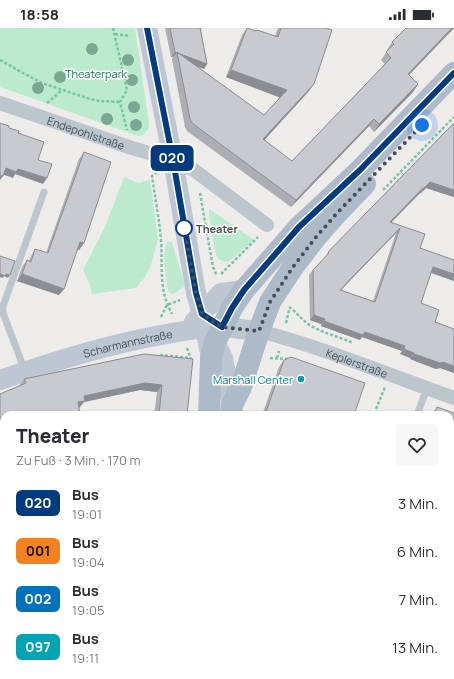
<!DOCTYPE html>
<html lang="de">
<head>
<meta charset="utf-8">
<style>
	body { margin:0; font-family:Manrope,sans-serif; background:#f7f7f7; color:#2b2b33; height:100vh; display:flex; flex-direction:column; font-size:15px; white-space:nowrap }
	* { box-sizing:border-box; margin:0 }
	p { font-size:13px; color:#7c7c81 }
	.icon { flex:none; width:22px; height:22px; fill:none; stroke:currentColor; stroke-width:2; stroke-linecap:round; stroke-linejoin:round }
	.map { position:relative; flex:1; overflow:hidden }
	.panel { position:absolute; left:0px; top:383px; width:454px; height:268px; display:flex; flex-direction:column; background:#fff; border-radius:12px 12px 0 0; box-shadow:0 1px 3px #0004 }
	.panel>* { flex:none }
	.badge { padding:0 8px; border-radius:6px; font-size:14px; line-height:26px }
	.you { position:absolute; width:20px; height:20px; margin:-10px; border:3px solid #fff; border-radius:50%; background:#1a73e8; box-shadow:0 0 0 6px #1a73e833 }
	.map>.badge { position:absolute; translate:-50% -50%; box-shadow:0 0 0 2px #fff }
	.round { display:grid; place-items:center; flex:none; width:42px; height:42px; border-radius:4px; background:#f7f7f7 }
	.headline { display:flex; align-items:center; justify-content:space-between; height:68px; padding:0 16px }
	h1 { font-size:19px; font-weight:800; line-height:30px }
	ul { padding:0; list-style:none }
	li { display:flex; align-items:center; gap:12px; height:48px; padding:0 16px }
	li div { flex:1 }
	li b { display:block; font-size:15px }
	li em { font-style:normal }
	li .badge { min-width:44px; font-weight:700; text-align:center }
	.status { display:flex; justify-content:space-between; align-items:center; height:28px; padding:0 20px; background:#fff; direction:ltr }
	.status svg { height:11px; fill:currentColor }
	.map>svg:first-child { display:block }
	.green { fill:#bbeacf }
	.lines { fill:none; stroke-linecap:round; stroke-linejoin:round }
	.path { stroke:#76c5a2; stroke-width:2.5; stroke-dasharray:3 2; stroke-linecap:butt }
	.lane { stroke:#bdc5cd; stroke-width:7 }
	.street { stroke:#bdc5cd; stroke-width:14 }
	.secondary { stroke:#bdc6d1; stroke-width:20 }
	.primary { stroke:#acbac9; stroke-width:22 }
	.tree { fill:#7aa893 }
	.wall { fill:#acaeb3; fill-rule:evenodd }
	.shaded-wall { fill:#8c8d92 }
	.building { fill:#c8cad0; stroke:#8c8d92; fill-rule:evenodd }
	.line-casing { stroke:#fff; stroke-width:9 }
	.line { stroke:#003b80; stroke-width:6 }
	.walk { stroke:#454e57; stroke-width:4; stroke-dasharray:0 7.2 }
	.stop-dot { fill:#fff; stroke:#003b80; stroke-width:2 }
	.culture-dot { fill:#0f9aa8; stroke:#fff; stroke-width:1.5 }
	.labels { text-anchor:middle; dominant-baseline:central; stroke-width:3; stroke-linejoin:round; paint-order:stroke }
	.park-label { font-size:11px; fill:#1c724b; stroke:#fff }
	.street-label { font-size:11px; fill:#454e57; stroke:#fff }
	.stop-label { font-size:11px; font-weight:bold; fill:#454e57; stroke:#fff; text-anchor:start }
	.culture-label { font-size:11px; fill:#0d838f; stroke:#fff; text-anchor:end }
</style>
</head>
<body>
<div class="status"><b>18:58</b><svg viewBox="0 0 49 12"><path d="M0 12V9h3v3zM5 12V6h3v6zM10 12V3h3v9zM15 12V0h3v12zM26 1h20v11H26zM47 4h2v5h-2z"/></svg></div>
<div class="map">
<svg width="454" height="651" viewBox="0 0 454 651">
	<rect width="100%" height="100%" fill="#eeebeb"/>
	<path class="green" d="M0,0h135l14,95v5l-6,7 -5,1 -138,-49z
		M124,149l14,6 12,-3 8,59 -7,26 -6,12 -9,11 -44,6 -2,-9 -7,-15 22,-43z
		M209,181l45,31 -25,21c-7,2 -12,-2 -14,-9l-6,-36z
		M168,213l4,1 13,44 -12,8c-3,0 -4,-1 -5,-4 -2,-12 -7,-40 0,-49z"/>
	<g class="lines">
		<path class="path" d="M113,0l14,62 -7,12 7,28
			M115,6l15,2
			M0,32l23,13 19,10 45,15 12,3 21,1
			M47,75l15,-13
			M157,144l-5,4c3,21 7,42 9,64 2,28 -3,48 11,74
			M383,162l71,-73
			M200,165l13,74 4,9
			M221,246l37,-37
			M289,279c9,6 14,15 24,20 13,7 27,10 40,16
			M161,289l6,-12 13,-5
			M286,295l3,-13
			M187,320l4,11
			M160,327l31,3
			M270,330l19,1
			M277,330l2,-7
			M376,381l9,-22"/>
		<path class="lane" d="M25,343l-22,-58v-7l41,-114
			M417,387l10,-27"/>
		<g class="street">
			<path id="s1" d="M0,75l132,45 41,12 21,10 73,55"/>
			<path id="s2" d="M259,303c66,17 130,44 195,67"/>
		</g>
		<g class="secondary">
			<path d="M147,0l26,132 23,133 6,21 9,44"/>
			<path d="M194,294l27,-29 23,-3"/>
			<path d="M213,310l10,20 9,47"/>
			<path id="s3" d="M0,352c51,-18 103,-34 156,-44 22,-4 44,-9 66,-9 12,1 25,3 37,4"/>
		</g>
		<path class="primary" d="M209,387l2,-57 4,-16 17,-34 12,-18 55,-63 61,-57 94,-97
			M231,387l1,-10 9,-18 18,-56 11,-29 23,-35 23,-30 23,-26 26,-27
			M155,651l2,-4
			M173,651l1,-4"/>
	</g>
	<g class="tree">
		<circle cx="92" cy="21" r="6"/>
		<circle cx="128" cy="32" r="6"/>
		<circle cx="60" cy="49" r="6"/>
		<circle cx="132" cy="52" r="6"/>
		<circle cx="38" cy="60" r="6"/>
		<circle cx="134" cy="79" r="6"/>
		<circle cx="107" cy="91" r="6"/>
		<circle cx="136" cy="97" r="6"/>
	</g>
	<path class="wall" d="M165,0h37l-1,2 6,34 -3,5 -8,-3 68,49 16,-18 -54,-20 16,-42 5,-7 9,3 1,-1 18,6 3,-8h48l-17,63 -45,49 28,21 93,-97 -4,-4 7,-10h-1l5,-8 62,-14 -45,47 9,9 -5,8 -39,40 -5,-6 -78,81 -104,-76 -2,-4 -13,-68 1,-2h-2z
		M454,95v74l-28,-9 -6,6v-1l-29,29 29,26 34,12v21l-23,-8 -10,30 14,19 19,7v44l-14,-5 -4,1 -26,-10v-1l-10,-4 2,-3 -40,-14 -2,3 -39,-14v-2l-11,-4 -1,-45 4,-5 12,-12 3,-6zM396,205l-23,68 -32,-11z
		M84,124v91l-5,7 -2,-1 -13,40 -5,6 -42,-14 5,-14 5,-7 2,1 2,-5 4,-7 11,4 33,-94z
		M144,326l43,61h-33l3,-23 -17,-2 -56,12 -5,6 -75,7 15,-29 5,-7z
		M284,332l70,55h-92l17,-48z
		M437,379l17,6v121l-4,-1v-118h-19z
		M4,510v137l28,2 -1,2h-31v-125z
		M89,647h47l-2,4h-47z
		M215,647h96l11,4h-109z"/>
	<path class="shaded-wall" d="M452,0h2l-51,53 5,-7z
		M175,24h2l-4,5h-2z
		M177,24l30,12 -3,5 -26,-10z
		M231,42l56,20 -6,8 -55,-21z
		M314,56l-5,7 -51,56 5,-8z
		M418,56l-5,8 -39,40 5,-8z
		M374,91l-5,7 -78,81 5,-7z
		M6,140l12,1 29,9 -4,6 -28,-10 -2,4 -11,-4z
		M0,147l3,1 -3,4z
		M430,154l24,8v7l-28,-9 -6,6 4,-6z
		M423,160l-3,5 -33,34 3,-5z
		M400,200l-4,5 -60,62 4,-5z
		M80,214l4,1 -5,7 -4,-1z
		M433,239l21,7v7l-25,-9z
		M0,246h6l4,1 -2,3 -4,-2 -1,2 -3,-1z
		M22,246l42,15 -5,6 -42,-14z
		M314,287l11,4 -4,5 -11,-4z
		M324,293l41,11 40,14 -3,5 -40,-14 -2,3 -39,-14z
		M404,321l10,4 -4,5 -10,-4z
		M414,326l40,12v7l-14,-5 -4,1 -26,-10z
		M145,355l17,2 -5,7 -17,-2 -56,12 -5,6 -6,1 5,-7 6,-6z
		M4,418v5l-4,2v-5z
		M450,494l4,1v11l-4,-1z"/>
	<path class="building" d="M170,0h30l7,36 -32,-12z
		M247,0l9,3 1,-1 21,7 3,-9h45l6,2 -18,54 -51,55 29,22 99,-103 -5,-6 8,-8 -2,-2 14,-14h46l-44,46 10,10 -39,40 -5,-5 -78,81 -104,-77 -2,-4 -13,-67 87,63 23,-25 -56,-20z
		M0,95l9,3v2l10,3 -1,2 26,9 -6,18 14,4 -5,14 -29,-9 -2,3 -10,-4 -3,8 -3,-1z
		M454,95v67l-24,-8 -6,6h-1l-33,34 35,12 -5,14 34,12v14l-21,-7 -12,36 18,7 -4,12 19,7v37l-11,-4 -3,1 -26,-9v-1l-10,-4 1,-3 -40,-14 -2,3 -39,-14 1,-2 -11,-4 -1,-45 16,-17 -1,-1zM400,200l-25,74 -35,-12z
		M84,124l27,10 -27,81 -4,-1 -16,47 -42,-15 5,-14 4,2 4,-13 13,4z
		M0,228l15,5 -5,14 -4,-1 -1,2 -5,-2z
		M144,326l49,5 -6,56h-28l3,-30 -17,-2 -61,13 1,5 -7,1 2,13h-76v31l-4,2v-54l26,-11 -2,-4z
		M291,329l74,26 -11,32h-89l19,-55z
		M437,379l17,6v110l-4,-1v-107h-16z
		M4,526v121h29l-1,2h-2l-1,2h-29v-119h2z
		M92,647h44l-2,4h-44z
		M217,647h94l11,4h-106z
		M194,649l6,2h-7z"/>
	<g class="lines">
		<g class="line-casing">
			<path id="line" d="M147,0l26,132 23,133 6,21 20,13 10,-19 12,-18 55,-63 61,-57 94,-97"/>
		</g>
		<use href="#line" class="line"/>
		<path class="walk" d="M184,200l-1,-7 13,72 6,21 20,13 37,4 11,-29 23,-35 23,-30 23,-26 83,-86"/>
	</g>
	<circle class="stop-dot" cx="184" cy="200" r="8"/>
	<circle class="culture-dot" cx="301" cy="351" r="4"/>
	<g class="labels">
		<g class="park-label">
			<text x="96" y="45">Theaterpark</text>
		</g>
		<g class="street-label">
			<text stroke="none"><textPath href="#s1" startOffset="91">Endepohlstraße</textPath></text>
			<text stroke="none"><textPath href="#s3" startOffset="133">Scharmannstraße</textPath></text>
			<text stroke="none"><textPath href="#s2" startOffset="103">Keplerstraße</textPath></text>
		</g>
		<g class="stop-label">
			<text x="196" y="200">Theater</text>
		</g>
		<g class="culture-label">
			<text x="293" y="351">Marshall Center</text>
		</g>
	</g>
</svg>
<div class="you" style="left:422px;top:97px"></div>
<b class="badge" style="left:172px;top:130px;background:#003b80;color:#fff">020</b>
<section class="panel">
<div class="headline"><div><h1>Theater</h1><p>Zu Fuß · 3 Min. · 170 m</p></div><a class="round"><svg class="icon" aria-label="heart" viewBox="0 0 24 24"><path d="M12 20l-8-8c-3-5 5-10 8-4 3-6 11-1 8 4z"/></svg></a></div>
<ul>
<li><span class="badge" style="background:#003b80;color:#fff">020</span><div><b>Bus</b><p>19:01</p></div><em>3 Min.</em></li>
<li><span class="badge" style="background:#f58220;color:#111">001</span><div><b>Bus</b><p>19:04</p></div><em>6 Min.</em></li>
<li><span class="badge" style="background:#0072bc;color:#fff">002</span><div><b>Bus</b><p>19:05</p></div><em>7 Min.</em></li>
<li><span class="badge" style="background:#00a3b4;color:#fff">097</span><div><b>Bus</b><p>19:11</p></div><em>13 Min.</em></li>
</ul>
</section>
</div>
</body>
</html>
